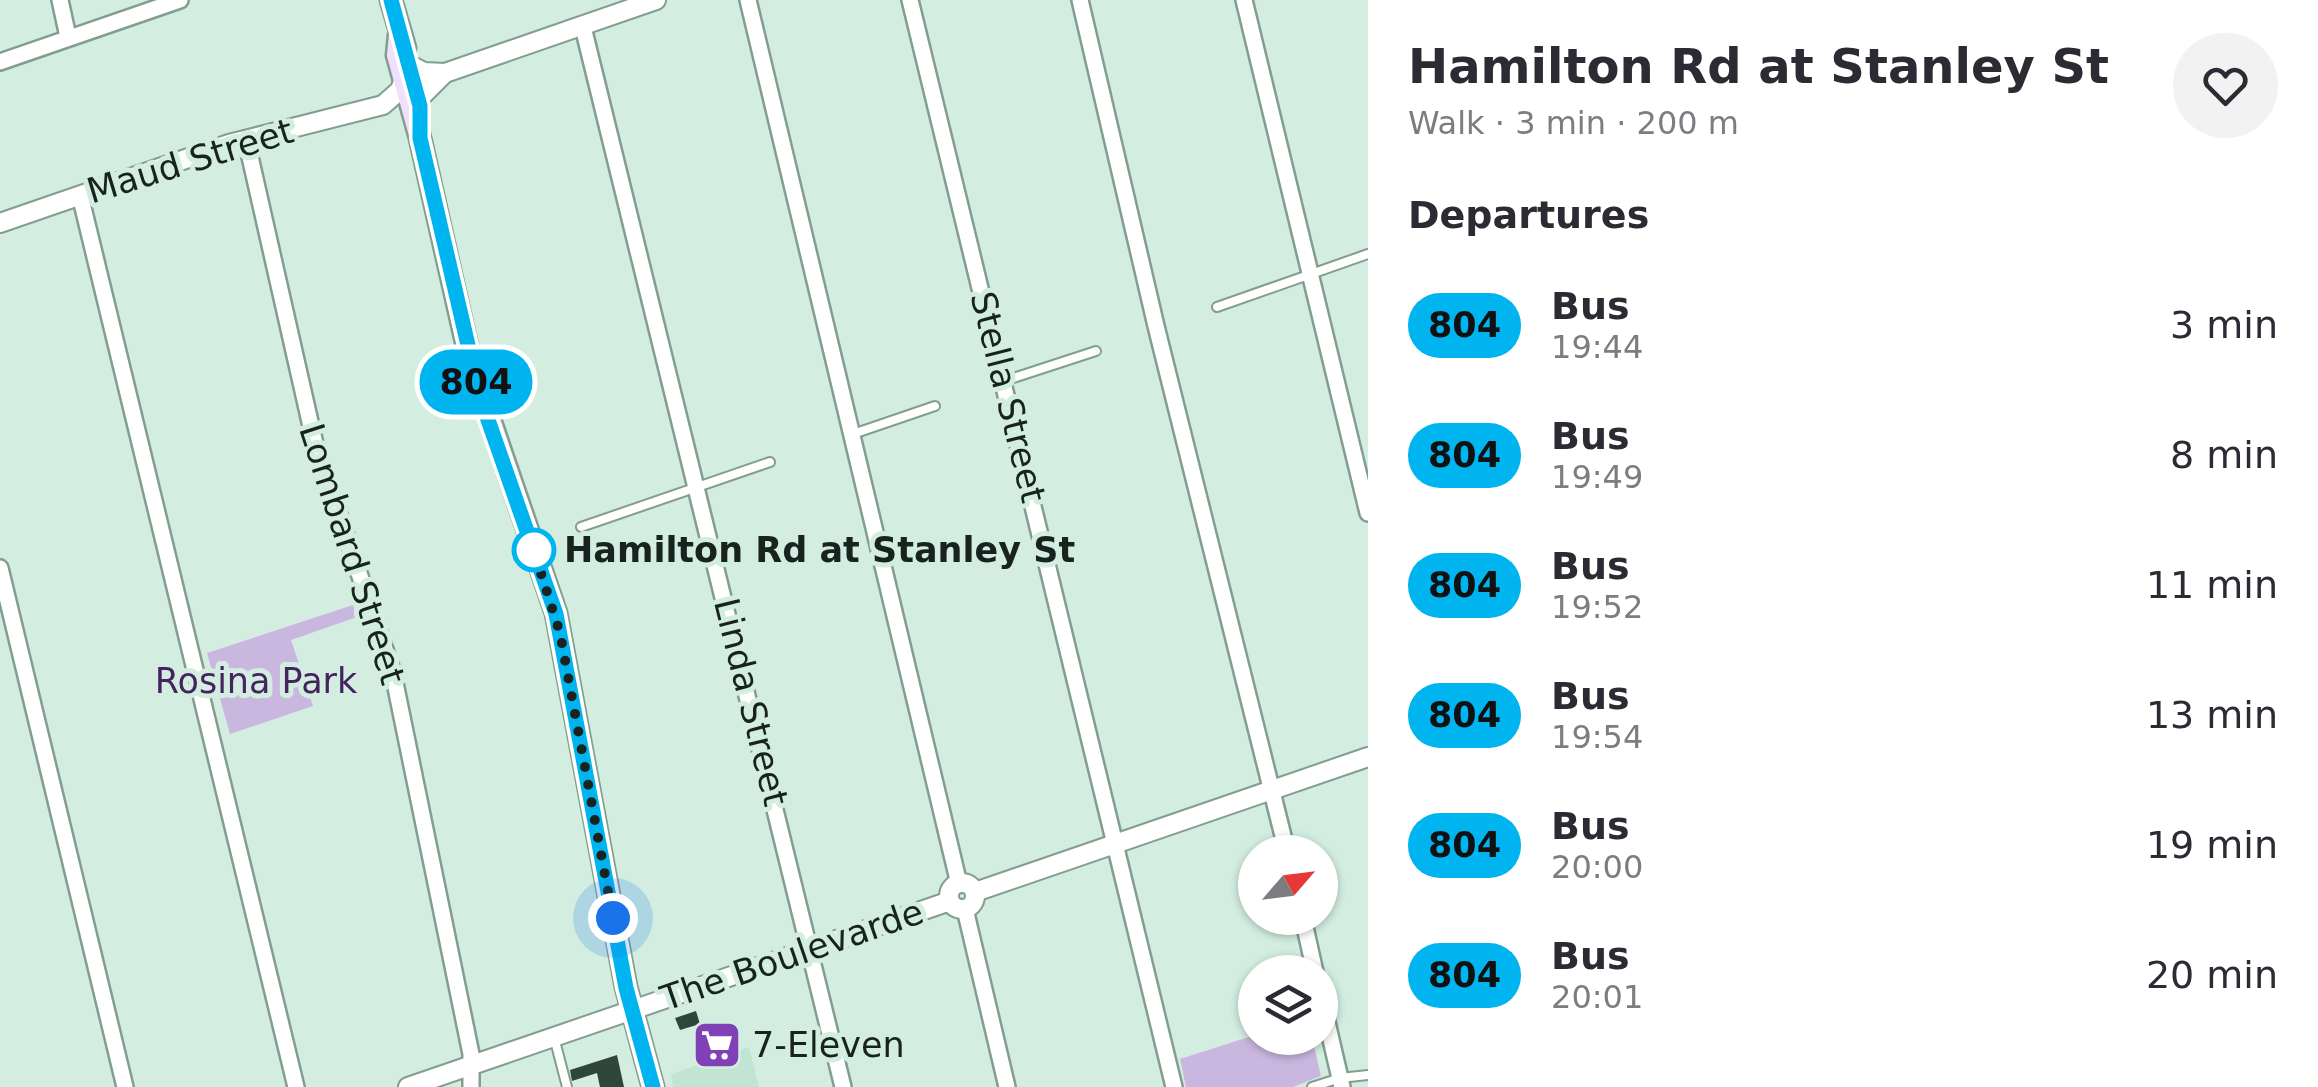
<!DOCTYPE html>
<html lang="en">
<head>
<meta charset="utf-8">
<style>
	body { margin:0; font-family:"DejaVu Sans",sans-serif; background:#f2f2f3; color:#2b2b33; height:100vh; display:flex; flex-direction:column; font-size:38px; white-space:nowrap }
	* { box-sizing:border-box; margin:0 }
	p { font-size:32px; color:#7c7c81 }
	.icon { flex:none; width:55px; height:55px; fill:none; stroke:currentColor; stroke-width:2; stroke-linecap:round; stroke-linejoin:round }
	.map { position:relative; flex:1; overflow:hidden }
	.side { display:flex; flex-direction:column; background:#fff; width:950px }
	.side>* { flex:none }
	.badge { padding:0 20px; border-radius:32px; font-size:35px; line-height:65px }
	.needle { width:65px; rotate:62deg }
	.fabs { position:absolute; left:1238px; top:835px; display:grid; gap:20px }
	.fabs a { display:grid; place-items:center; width:100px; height:100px; border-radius:50%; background:#fff; box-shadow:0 2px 8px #0004; font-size:50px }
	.you { position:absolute; width:50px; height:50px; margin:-25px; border:8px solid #fff; border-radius:50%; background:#1a73e8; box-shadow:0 0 0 15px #1a73e833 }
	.map>.badge { position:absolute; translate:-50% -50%; box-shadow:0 0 0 5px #fff }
	h2 { padding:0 40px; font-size:38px; line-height:90px }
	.round { display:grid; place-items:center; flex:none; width:105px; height:105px; border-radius:52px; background:#f2f2f3 }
	.head { display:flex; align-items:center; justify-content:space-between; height:170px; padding:0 40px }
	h1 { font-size:48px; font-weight:700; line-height:75px }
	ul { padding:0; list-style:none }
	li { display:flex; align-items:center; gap:30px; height:130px; padding:0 40px }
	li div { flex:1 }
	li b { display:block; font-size:38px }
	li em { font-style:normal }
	li .badge { min-width:110px; font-weight:700; text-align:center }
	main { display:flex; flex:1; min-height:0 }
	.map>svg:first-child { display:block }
	.built { fill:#c2e4d3 }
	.green { fill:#cab7e0 }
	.building { fill:#2f463b }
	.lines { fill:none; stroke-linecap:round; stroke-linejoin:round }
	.service-casing { stroke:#839d90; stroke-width:12 }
	.minor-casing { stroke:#839d90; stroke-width:20 }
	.tertiary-casing { stroke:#839d90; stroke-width:22 }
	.secondary-casing { stroke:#839d90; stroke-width:25 }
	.service { stroke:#fff; stroke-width:8 }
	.minor { stroke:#fff; stroke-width:15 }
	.tertiary { stroke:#fff; stroke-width:18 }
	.secondary { stroke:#efe1fe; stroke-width:20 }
	.line-casing { stroke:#fff; stroke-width:22 }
	.line { stroke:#00b5ef; stroke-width:15 }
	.walk { stroke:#18221e; stroke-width:10; stroke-dasharray:0 18 }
	.stop-dot { fill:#fff; stroke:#00b5ef; stroke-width:5 }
	.labels { text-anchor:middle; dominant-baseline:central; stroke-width:10; stroke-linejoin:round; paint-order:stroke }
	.street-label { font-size:35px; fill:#18221e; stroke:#d3eee1 }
	.stop-label { font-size:35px; font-weight:bold; fill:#18221e; stroke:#d3eee1; text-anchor:start }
	.park-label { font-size:35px; fill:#43245f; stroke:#d3eee1 }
	.poi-label { font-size:35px; fill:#18221e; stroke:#d3eee1; text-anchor:start }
</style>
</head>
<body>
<main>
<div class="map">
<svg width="1368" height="1087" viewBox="0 0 1368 1087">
	<rect width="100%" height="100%" fill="#d3eee1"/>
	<path class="built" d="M749,1047l10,40h-86l-2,-13z"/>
	<path class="green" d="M353,605l4,12 -66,23 22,66 -83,28 -23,-81z
		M1255,1035l57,3 9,38 -28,11h-107l-6,-28z"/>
	<path class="building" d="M696,1011l4,13 -20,6 -5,-12z
		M727,1029l7,22 -26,9 -8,-22z
		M617,1055l7,32h-24l-3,-14 -25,8 -2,-11z"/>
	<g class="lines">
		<g class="service-casing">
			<path id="service" d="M1217,307l151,-53
				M1004,381l92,-30
				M850,435l85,-29
				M581,527l189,-65
				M554,1037l13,50
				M1312,1087l28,-9 28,-3"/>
		</g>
		<g class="minor-casing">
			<path id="minor" d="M60,0l8,37
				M748,0l211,884
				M910,0l264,1087
				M1080,0l76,326 131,526
				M1244,0l124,513
				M583,27l260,1060
				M0,62l180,-62
				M246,139l69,305 78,229 78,381v33
				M80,195l216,892
				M0,568l125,519
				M965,909l42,178
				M1303,918l12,54
				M1320,992l22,95"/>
		</g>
		<g class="tertiary-casing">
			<path id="tertiary" d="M410,65l14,7 21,1
				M418,100l27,-27 211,-73
				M0,223l229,-79 154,-39 17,-15 3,-9
				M949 896a13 13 0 1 1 26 0a13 13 0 1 1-26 0Z
				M975,892l393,-135
				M408,1087l542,-186"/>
		</g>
		<g class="secondary-casing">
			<path id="secondary" d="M391,0l14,48
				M399,35l-2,20 23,83 51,226 85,249 70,374 27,100"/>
		</g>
		<use href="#service" class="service"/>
		<use href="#minor" class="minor"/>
		<use href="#tertiary" class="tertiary"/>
		<use href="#secondary" class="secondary"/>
	</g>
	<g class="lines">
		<g class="line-casing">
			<path id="line" d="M391,0l29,106v32l60,259 76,217 70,374 27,99"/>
		</g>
		<use href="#line" class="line"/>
		<path class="walk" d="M534,550l-2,-5 28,88 53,285"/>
	</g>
	<defs>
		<g id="supermarket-square" transform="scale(2.5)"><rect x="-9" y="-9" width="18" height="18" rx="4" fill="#8041b6" stroke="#d3eee1"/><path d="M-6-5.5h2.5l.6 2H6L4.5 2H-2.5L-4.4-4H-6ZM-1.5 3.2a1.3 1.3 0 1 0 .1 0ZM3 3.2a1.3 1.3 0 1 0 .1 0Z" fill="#fff"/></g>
	</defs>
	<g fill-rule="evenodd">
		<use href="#supermarket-square" x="717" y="1045"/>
	</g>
	<circle class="stop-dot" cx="534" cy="550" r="20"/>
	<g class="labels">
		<g class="street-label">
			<text transform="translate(190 161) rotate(-17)">Maud Street</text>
			<text transform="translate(1008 397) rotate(76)">Stella Street</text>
			<text transform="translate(352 554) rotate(72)">Lombard Street</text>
			<text transform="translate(751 702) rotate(76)">Linda Street</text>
			<text transform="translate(792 955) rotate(-19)">The Boulevarde</text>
		</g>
		<g class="stop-label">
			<text x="564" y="550">Hamilton Rd at Stanley St</text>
		</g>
		<g class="park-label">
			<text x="256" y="681">Rosina Park</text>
		</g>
		<g class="poi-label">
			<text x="752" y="1045">7-Eleven</text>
		</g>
	</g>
</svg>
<div class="fabs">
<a><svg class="needle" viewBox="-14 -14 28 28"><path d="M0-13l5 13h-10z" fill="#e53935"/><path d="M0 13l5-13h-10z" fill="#7c7c81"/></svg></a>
<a><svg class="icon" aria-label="layers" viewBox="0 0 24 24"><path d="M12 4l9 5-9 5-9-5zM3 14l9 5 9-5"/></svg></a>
</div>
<div class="you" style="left:613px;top:918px"></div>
<b class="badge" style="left:476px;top:382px;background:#00b5ef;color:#111">804</b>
</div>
<section class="side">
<div class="head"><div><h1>Hamilton Rd at Stanley St</h1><p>Walk · 3 min · 200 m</p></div><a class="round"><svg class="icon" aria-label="heart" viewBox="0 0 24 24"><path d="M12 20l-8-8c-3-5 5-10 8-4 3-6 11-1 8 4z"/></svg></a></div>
<h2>Departures</h2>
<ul>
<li><span class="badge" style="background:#00b5ef;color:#111">804</span><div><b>Bus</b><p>19:44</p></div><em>3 min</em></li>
<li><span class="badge" style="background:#00b5ef;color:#111">804</span><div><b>Bus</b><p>19:49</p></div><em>8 min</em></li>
<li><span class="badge" style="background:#00b5ef;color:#111">804</span><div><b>Bus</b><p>19:52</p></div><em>11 min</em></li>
<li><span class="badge" style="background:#00b5ef;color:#111">804</span><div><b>Bus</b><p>19:54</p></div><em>13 min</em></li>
<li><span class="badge" style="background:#00b5ef;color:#111">804</span><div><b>Bus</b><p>20:00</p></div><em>19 min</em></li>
<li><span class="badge" style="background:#00b5ef;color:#111">804</span><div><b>Bus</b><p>20:01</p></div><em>20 min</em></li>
</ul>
</section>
</main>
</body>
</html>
